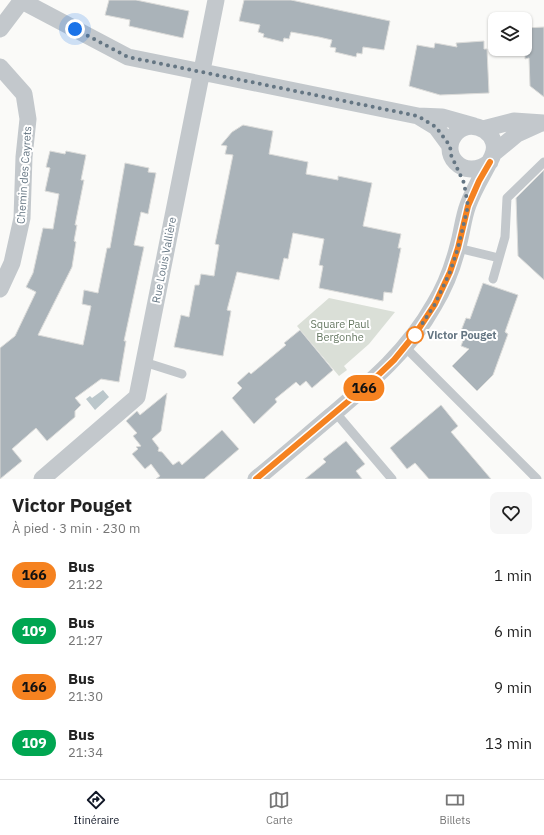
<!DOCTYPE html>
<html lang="fr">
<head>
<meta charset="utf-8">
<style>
	body { margin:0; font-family:"IBM Plex Sans",sans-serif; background:#f6f6f6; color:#222; height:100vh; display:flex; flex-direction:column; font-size:15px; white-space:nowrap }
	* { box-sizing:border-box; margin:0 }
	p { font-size:13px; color:#767676 }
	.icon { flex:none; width:22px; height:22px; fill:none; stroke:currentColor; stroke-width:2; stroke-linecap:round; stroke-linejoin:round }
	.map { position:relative; height:479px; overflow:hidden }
	.side { display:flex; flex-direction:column; background:#fff; flex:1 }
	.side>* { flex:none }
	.badge { padding:0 8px; border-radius:13px; font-size:14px; line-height:26px }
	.buttons { position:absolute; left:488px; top:12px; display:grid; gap:8px }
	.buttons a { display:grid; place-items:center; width:44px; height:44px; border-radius:8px; background:#fff; box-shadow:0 1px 3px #0004; font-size:20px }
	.you { position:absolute; width:20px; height:20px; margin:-10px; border:3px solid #fff; border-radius:50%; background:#1a73e8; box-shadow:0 0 0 6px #1a73e833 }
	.map>.badge { position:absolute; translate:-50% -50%; box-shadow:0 0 0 2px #fff }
	.round { display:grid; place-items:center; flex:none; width:42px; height:42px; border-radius:8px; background:#f6f6f6 }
	.summary { display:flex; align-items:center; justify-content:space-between; height:68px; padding:0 12px }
	h1 { font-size:19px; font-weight:800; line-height:30px }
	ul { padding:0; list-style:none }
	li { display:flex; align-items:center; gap:12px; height:56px; padding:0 12px }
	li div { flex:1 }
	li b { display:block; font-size:15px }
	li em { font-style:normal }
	li .badge { min-width:44px; font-weight:700; text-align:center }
	.dock { display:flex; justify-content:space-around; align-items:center; height:56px; border-top:1px solid #e0e0e0; background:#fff; font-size:11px; color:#767676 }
	.dock a { display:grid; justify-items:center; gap:2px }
	.dock .on { color:#111827 }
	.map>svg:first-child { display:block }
	.green { fill:#dadfd7 }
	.water { fill:#bbc7cb }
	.building { fill:#aab3b9; stroke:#dcdcda }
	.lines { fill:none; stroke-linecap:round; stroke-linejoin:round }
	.lane { stroke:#c3c8cc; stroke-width:9 }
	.street { stroke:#c3c8cc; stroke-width:17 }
	.line-casing { stroke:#fff; stroke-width:9 }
	.line { stroke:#f58220; stroke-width:6 }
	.walk { stroke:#657683; stroke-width:4; stroke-dasharray:0 7.2 }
	.stop-dot { fill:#fff; stroke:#f58220; stroke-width:2 }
	.labels { text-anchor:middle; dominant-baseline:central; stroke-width:4; stroke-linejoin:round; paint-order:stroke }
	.street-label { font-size:11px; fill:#657683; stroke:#fff }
	.park-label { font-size:11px; fill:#687a64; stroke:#fff }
	.stop-label { font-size:11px; font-weight:bold; fill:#657683; stroke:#fff; text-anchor:start }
</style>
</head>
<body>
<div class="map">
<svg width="544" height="479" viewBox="0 0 544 479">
	<rect width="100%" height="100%" fill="#fafaf8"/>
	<path class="green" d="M329,298l66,14 -26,32 -25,22 3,4 -8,6 -42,-50z"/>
	<path class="water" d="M103,390l6,7 -14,13 -9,-11 4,-3 2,2z"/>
	<path class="building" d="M109,0h27l53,11 -6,27 -54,-12 1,-6 -25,-5z
		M244,0h47l99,21 -6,29 -21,-3 -1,7 -5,-1 -1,4 -21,-5 1,-4 -6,-1 2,-7 -13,-3 -28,-5 -2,7 -5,-1 -1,4 -20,-5 1,-3 -6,-2 2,-7 -21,-4z
		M544,27v70l-14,-11 -1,-28 -4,1v-31z
		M484,41v8h3l2,44 -49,2 -31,-9 8,-41 17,3 1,-5 22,4 -1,-4z
		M243,125l30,6 -4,23 39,8 -2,12 32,6v-4l34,7 -9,43 38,8 -3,14h3l-9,45 -8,-1 -1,9 -64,-13 4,-22 -4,-1 5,-26 -31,-6 -5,26 -4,-1 -5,22 -42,-8 -10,38 4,1 -8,45 -49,-9 7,-32 8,2 6,-32h4l2,-11 13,2 5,-31 -4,-1 18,-89 -8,-1 2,-8 -6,-1 11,-13z
		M50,151l15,3 1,-3 20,4 -5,25h3l-9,45h2l-3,16 2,1 -4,25 -34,68 45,10 8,-39 -9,-2 2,-14 14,3 9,-45h3l15,-85 24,5 -1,4 8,1 -8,41 -7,-2 -7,33 10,2 -20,94h2l-7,41 -18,-3 -26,19 6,7 -6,6v6l-28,24 -11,-13 -24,21 10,12 -22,18v-131l15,-12 21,-44 -10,-5 7,-14 10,-45 10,1 6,-35 -14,-3 5,-23 -4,-1z
		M544,170v110l-26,-24 -2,-58z
		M483,283l35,12 -13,37 3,2 -15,41 -16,16 -25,-25 17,-17 -8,-3 3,-8 -5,-2 7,-18 4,1z
		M300,330l33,40 -21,18 -6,-7 -6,5 -4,-4 -21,17 2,3 -23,22 -22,-26 10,-10 -5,-5 12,-11 2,2 35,-29 -2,-2z
		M167,393l-6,38 -9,8 7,9 -1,3 4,1 11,13 6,-4 3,4 40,-35 17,19 -35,30h-48l4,-3 -9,-12 -6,5 -13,-15 6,-5 -2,-2 5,-1 -8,-10 4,-3 -11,-12 11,-10 3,4z
		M441,405l17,21 -7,6 40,47h-62l-14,-16 -8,6 -17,-21z
		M346,441l19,23 -9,7 6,8h-57l21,-17 -3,-3z"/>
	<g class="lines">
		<path class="lane" d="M458,248l41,10 6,-21 2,-39 37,-36
			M493,279l6,-21
			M405,347l132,132
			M144,362l38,12
			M335,412l57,67"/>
		<path class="street" d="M20,0l108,57 290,59 24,1 32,9
			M0,29l22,-29
			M0,67l24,27 4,25 -4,38 -2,61 -10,45 -12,26
			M418,116l18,11 14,19
			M483,129l31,-8 30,2
			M494,153l23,-19 22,-10
			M42,479l95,-82 79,-397
			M256,479c26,-21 51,-43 76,-64 39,-33 77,-65 102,-110 11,-18 19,-39 24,-59 4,-13 5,-28 10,-41 6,-17 16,-32 24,-48 11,-21 -18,-41 -35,-25 -20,20 6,51 33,30"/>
	</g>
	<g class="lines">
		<g class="line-casing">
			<path id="line" d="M256,479l114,-96 24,-23 22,-27 19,-29 15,-32 8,-24 10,-42 11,-25 11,-19"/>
		</g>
		<use href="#line" class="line"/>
		<path class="walk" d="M75,29l53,28 290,59 18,11 14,19 1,9 13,28 4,23 -10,42 -8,24 -15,32 -20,31"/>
	</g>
	<circle class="stop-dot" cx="415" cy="335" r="8"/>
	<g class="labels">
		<g class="street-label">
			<text transform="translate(24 175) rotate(-86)">Chemin des Cayrets</text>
			<text transform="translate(164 260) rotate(-79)">Rue Louis Vallière</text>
		</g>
		<g class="park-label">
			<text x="340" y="324">Square Paul<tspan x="340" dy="13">Bergonhe</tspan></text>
		</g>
		<g class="stop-label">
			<text x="427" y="335">Victor Pouget</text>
		</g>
	</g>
</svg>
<div class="buttons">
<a><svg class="icon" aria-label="layers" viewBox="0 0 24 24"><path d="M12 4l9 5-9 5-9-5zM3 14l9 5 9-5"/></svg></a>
</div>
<div class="you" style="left:75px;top:29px"></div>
<b class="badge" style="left:364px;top:388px;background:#f58220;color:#111">166</b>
</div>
<section class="side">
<div class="summary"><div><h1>Victor Pouget</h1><p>À pied · 3 min · 230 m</p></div><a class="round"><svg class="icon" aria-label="heart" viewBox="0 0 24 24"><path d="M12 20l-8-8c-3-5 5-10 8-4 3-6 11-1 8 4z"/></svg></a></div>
<ul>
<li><span class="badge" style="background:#f58220;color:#111">166</span><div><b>Bus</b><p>21:22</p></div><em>1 min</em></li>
<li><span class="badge" style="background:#00a651;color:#fff">109</span><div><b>Bus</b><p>21:27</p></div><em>6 min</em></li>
<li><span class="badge" style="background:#f58220;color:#111">166</span><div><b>Bus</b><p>21:30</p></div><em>9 min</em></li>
<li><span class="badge" style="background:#00a651;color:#fff">109</span><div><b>Bus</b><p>21:34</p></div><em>13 min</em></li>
</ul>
</section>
<nav class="dock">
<a class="on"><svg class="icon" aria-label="directions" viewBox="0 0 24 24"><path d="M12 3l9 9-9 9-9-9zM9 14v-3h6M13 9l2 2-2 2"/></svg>Itinéraire</a>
<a><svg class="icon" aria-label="map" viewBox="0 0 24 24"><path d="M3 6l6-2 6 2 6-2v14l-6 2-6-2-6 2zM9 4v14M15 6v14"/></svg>Carte</a>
<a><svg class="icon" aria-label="tickets" viewBox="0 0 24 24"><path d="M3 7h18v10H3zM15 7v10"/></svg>Billets</a>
</nav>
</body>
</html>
